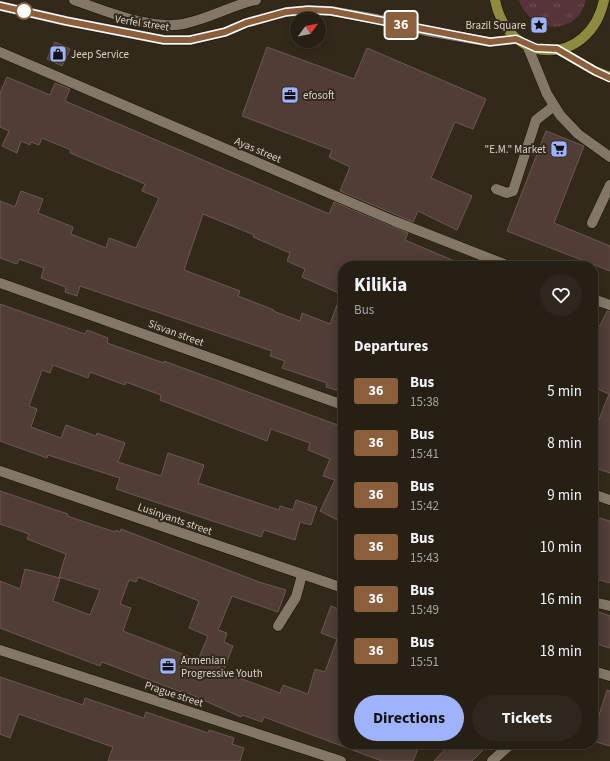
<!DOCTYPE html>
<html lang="en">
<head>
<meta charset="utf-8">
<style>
	body { margin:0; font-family:"Source Sans 3",sans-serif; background:#2e271d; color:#f1f3f6; height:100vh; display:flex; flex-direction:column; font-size:15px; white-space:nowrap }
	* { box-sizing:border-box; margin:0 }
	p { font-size:13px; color:#a4a2a0 }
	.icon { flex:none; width:22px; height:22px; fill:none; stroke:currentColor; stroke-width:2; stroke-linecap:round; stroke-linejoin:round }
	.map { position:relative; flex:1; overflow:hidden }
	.details { position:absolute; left:338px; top:261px; width:260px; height:488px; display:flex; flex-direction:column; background:#261f14; border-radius:16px; box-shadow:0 2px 10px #0003,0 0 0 1px #423d34 }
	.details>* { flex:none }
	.badge { padding:0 8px; border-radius:3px; font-size:14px; line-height:26px }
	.needle { width:26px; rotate:58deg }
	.tools { position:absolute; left:290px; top:12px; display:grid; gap:8px }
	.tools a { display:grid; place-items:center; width:36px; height:36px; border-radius:50%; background:#261f14; box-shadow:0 2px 10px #0003,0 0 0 1px #423d34; font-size:20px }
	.map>.badge { position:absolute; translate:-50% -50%; box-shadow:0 0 0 2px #fff }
	h2 { padding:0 16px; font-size:15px; line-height:36px }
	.round { display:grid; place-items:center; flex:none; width:42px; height:42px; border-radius:21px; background:#2e271d }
	.overview { display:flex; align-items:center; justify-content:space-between; height:68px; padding:0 16px }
	h1 { font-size:19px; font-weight:700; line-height:30px }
	.cta { display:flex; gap:8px; margin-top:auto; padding:8px 16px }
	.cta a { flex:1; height:46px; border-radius:24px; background:#9fb3fd; color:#111; font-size:16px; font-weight:700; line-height:46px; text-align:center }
	.cta a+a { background:#2e271d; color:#f1f3f6 }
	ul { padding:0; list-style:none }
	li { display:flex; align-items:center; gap:12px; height:52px; padding:0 16px }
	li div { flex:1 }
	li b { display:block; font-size:15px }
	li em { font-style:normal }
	li .badge { min-width:44px; font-weight:700; text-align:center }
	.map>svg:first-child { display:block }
	.grass { fill:url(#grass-tufts) }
	.building { fill:#4f3d36; stroke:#6c5951; fill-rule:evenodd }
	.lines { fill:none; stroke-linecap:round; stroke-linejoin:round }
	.service-casing { stroke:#1a1104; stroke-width:11 }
	.minor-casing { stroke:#1a1104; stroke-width:11 }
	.tertiary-casing { stroke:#1a1104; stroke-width:11 }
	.primary-casing { stroke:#1a1104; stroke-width:11 }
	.service { stroke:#837767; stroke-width:10 }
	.minor { stroke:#837767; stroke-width:10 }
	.tertiary { stroke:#837767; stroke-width:10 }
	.primary { stroke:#8e8a3f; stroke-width:10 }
	.line-casing { stroke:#fff; stroke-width:9 }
	.line { stroke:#8b5e3c; stroke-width:6 }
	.stop-dot { fill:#fff; stroke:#8b5e3c; stroke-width:2 }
	.labels { text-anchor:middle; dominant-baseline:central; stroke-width:4; stroke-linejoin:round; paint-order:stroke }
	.street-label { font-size:11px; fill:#d9d3ca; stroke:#32291a }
	.poi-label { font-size:11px; fill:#d9d3ca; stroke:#32291a; text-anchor:start }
</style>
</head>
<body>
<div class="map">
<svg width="610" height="761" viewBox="0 0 610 761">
	<defs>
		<pattern id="grass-tufts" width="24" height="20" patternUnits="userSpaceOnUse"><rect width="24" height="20" fill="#573439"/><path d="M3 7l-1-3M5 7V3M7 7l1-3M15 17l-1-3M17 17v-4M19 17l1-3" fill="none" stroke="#6f5054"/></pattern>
	</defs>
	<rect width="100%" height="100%" fill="#32291a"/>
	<path class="grass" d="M519,0h67c-9,37 -56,34 -67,0z"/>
	<path class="building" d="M55,42l15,7 -8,17 -15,-7z
		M267,47l87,32 13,-31 119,51 -13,30 -18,-7 -24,56 41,18 -15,34 -39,-19 -5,11 -73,-31 10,-24 -21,-10 3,-7 -90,-34z
		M7,77l43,18 5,-12 15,6 -5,12 264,113 5,-12 74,31 -3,7 61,26h-123v117l-3,8 -14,-4 1,-4 -45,-15 3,-7 -15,-5 2,-5 -192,-65 -3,10 -12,-4 1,-5 -25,-9 3,-10 -25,-9 -2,5 -17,-6v-57l15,6 6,-16 22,8 -5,14 35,14 -2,7 35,14 3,-10 27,10 23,-50 -17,-7 3,-7 -75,-31 1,-3 -29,-12 -3,7 -8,-3 -1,3 -9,-4 -4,12 -15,-7 7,-15 -9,-4v-34zM203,214l51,21 -1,2 37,16 -3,8 18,8 -3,8 39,17 -11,30 -28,-11 -2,8 -27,-10 1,-1 -36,-14 2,-5 -56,-21z
		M546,131l38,15 -30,77 56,23v25l-103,-40z
		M0,304l85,30 2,-4 21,8 -1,5 57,20v-2l179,66v96l-23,-12 15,-31 -12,-4 7,-17 -22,-9 2,-7 -39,-14 -4,12 -107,-41 1,-5 -35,-13 -1,3 -35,-13 -2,6 -35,-13 -3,8 -8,-3 -13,36 8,3 -6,18 30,11 5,-13 30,11 1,-3 28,10 -7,19 43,14 7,-23 36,12 -6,18 81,27 1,-4 13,4 3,-10 21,7 -6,18 -11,-3 -5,18 -31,-10 -3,7 -145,-48 4,-11 -72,-23 -1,3 -47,-17z
		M607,311h3v162l-17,-6v-32l16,-41 -16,-7v-64l7,3z
		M0,491l68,23 -1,2 48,16 1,-2 4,2 1,-3 138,53 27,8 -8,22 -46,-16 -14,34 9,3 -3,9 9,4 -10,26 57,21 3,-8 25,9 7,-25 10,3 12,-33 -16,-6 10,-27 12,5v133h77l-7,17h-31l-118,-44 -2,5 -20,-7 -1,2 -60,-27v2l-79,-30 -2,4 -100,-38v-47l20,8 5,-20 35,9 -7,23 37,14 10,-25 -41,-13 7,-23 -39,-15 2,-5 -29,-10zM138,577l61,24 -10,27 19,8 -10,24 -75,-29 8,-23 -11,-4 9,-24 7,2z
		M593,516l17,5v62l-17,-5z
		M593,610l17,6v32l-17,-5z
		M0,677l83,28 2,-7 59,20 2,-6 62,21 1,-3 25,8 -2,6 12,4 -4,13h-132l5,-14 -94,-33 -9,24 -10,-4z
		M607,690l3,1v55l-17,-5v-7z
		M450,744h39l-17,17h-38z"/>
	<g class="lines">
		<g class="service-casing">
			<path id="service" d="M496,189l11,4 6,-2 23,-71 18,-14
				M592,223l18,-38
				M593,602l17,4
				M278,626l18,-29 6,-22"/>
		</g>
		<g class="minor-casing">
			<path id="minor" d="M527,45l20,49 13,21 18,19 32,23
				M0,52l394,169 115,45
				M0,283l343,122
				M593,299l17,6
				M0,471l343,117
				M593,494l17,6
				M0,650l341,111
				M593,671l17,5
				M492,761l19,-17"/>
		</g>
		<g class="tertiary-casing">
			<path id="tertiary" d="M74,0c32,11 75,30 109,24 26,-5 49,-19 73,-24
				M0,6l66,15 98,19h26l35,-8 21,-9 40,-11 22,-2 23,1 46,8 49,12 64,11 26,-3"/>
		</g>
		<g class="primary-casing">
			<path id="primary" d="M495,0c13,67 95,67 109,0
				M557,49l38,22 15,6"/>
		</g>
		<use href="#service" class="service"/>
		<use href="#minor" class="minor"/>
		<use href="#tertiary" class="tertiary"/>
		<use href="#primary" class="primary"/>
	</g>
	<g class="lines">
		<g class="line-casing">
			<path id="line" d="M0,6l66,15 98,19h26l35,-8 21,-9 40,-11 22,-2 23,1 159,31 26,-3 20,9 21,1 38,22 15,7"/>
		</g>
		<use href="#line" class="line"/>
	</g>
	<defs>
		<g id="sight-square" transform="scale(0.9)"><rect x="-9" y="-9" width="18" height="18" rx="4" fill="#9fb3fd" stroke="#32291a"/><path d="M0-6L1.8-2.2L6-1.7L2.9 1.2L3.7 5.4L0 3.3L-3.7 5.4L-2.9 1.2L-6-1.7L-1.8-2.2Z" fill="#111"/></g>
		<g id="shop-square" transform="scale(0.9)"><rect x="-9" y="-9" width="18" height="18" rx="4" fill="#9fb3fd" stroke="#32291a"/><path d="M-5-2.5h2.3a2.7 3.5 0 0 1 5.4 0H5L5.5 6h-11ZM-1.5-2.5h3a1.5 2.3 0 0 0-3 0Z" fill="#111"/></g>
		<g id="office-square" transform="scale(0.9)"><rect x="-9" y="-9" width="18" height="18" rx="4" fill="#9fb3fd" stroke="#32291a"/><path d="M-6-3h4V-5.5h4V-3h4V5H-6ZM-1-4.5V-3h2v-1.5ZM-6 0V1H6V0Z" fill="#111"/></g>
		<g id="supermarket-square" transform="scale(0.9)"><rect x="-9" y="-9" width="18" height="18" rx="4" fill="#9fb3fd" stroke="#32291a"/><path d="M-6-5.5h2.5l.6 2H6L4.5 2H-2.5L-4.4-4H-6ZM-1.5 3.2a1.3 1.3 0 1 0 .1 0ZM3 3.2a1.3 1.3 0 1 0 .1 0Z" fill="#111"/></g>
	</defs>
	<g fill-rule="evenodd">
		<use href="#sight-square" x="539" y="25"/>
		<use href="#shop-square" x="58" y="54"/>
		<use href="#office-square" x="290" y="95"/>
		<use href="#supermarket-square" x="559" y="149"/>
		<use href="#office-square" x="168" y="666"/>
	</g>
	<circle class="stop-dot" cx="24" cy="11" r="8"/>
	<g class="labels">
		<g class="street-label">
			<text transform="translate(142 23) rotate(9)">Verfel street</text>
			<text transform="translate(258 150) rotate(23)">Ayas street</text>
			<text transform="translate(176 333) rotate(20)">Sisvan street</text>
			<text transform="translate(175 519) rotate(19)">Lusinyants street</text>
			<text transform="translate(174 694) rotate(18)">Prague street</text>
		</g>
		<g class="poi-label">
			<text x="526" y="25" text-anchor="end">Brazil Square</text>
			<text x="71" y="54">Jeep Service</text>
			<text x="303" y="95">efosoft</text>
			<text x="546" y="149" text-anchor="end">"E.M." Market</text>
			<text x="181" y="660">Armenian<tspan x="181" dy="13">Progressive Youth</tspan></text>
		</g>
	</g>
</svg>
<div class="tools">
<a><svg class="needle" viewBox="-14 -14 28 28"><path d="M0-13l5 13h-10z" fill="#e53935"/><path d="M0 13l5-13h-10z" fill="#a4a2a0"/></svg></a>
</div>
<b class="badge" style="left:401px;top:25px;background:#8b5e3c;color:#fff">36</b>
<section class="details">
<div class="overview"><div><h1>Kilikia</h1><p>Bus</p></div><a class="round"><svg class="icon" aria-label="heart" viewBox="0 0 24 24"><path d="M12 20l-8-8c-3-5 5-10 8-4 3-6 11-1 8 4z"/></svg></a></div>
<h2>Departures</h2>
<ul>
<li><span class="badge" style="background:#8b5e3c;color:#fff">36</span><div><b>Bus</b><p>15:38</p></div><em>5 min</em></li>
<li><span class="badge" style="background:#8b5e3c;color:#fff">36</span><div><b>Bus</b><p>15:41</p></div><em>8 min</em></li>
<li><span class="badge" style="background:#8b5e3c;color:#fff">36</span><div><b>Bus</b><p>15:42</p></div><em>9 min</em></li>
<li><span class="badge" style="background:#8b5e3c;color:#fff">36</span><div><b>Bus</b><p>15:43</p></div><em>10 min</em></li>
<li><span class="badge" style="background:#8b5e3c;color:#fff">36</span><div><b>Bus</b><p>15:49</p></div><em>16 min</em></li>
<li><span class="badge" style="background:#8b5e3c;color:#fff">36</span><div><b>Bus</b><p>15:51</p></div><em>18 min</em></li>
</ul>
<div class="cta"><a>Directions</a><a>Tickets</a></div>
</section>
</div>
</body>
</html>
